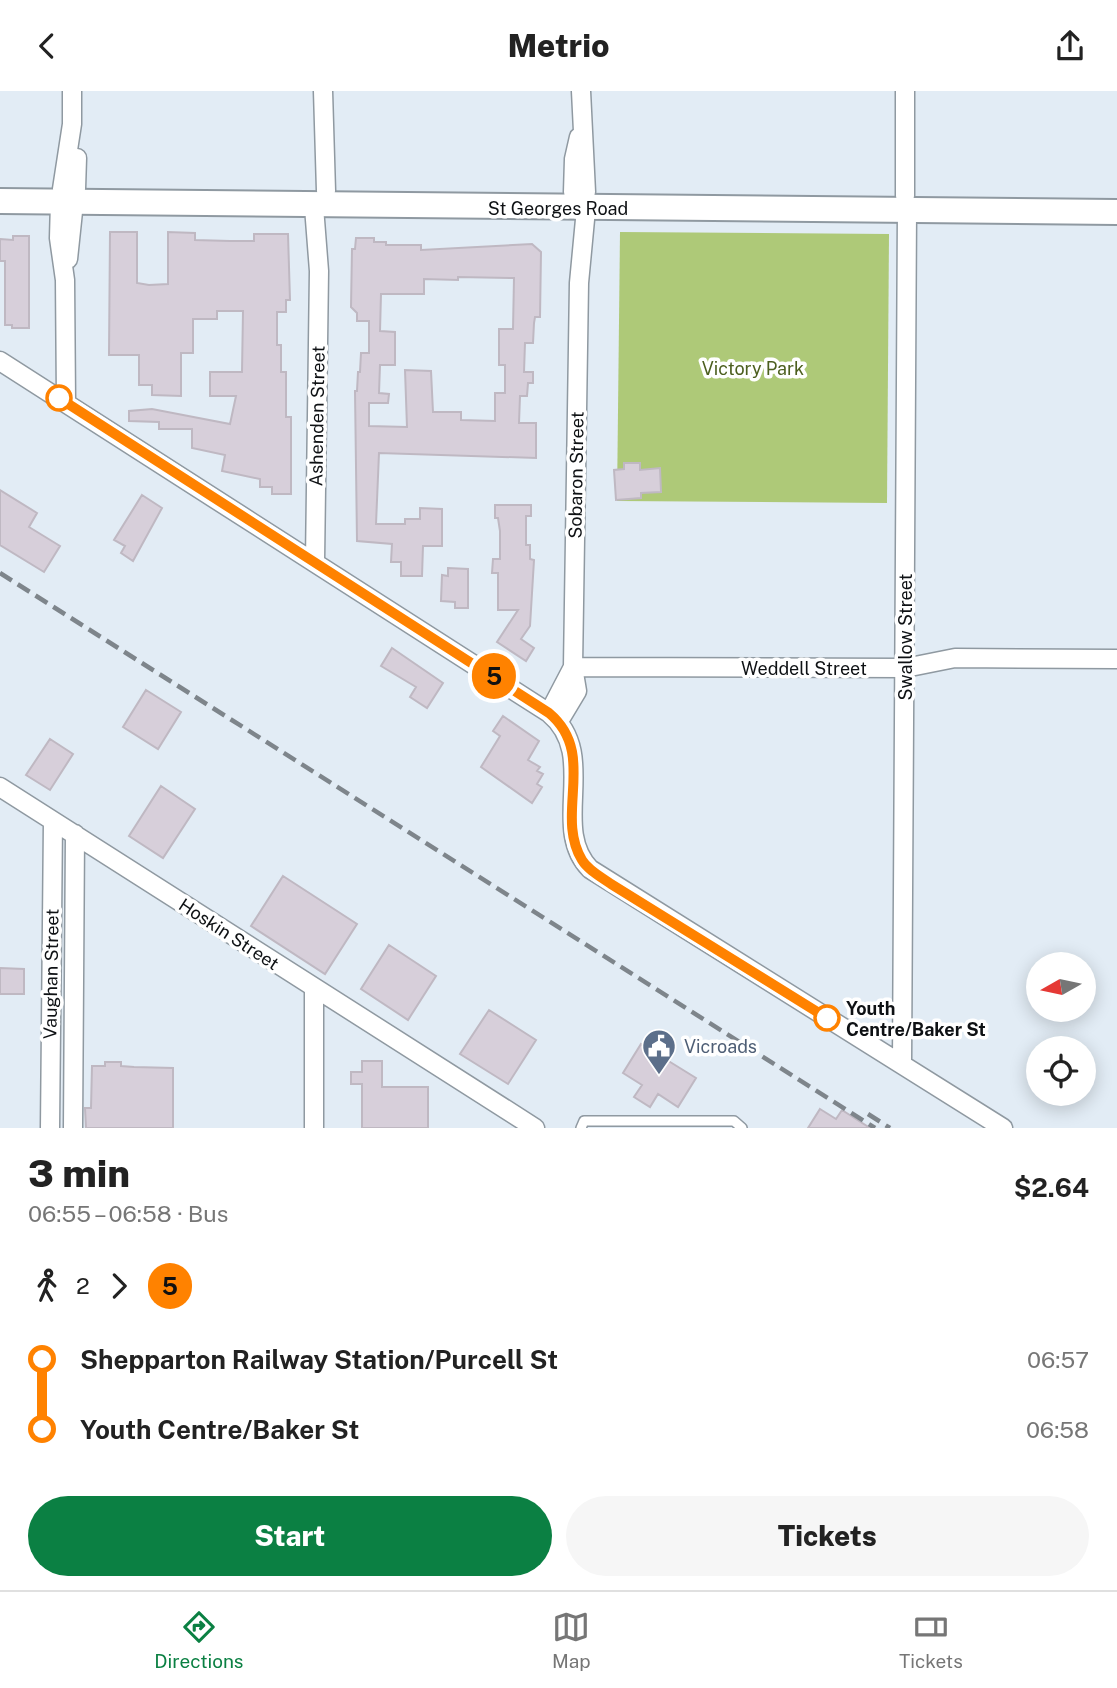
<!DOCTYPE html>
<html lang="en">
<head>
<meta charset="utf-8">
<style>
	body { margin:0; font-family:"Public Sans",sans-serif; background:#f6f6f6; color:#222; height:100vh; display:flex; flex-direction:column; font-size:26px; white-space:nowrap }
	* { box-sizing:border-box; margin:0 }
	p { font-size:23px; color:#767676 }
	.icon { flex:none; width:38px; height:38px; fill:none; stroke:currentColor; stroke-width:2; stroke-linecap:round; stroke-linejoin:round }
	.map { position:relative; height:1037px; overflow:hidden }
	.sheet { display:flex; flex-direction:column; background:#fff; flex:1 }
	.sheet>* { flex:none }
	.badge { padding:0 14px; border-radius:23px; font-size:24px; line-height:46px }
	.needle { width:46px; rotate:261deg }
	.buttons { position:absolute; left:1026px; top:861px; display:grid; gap:14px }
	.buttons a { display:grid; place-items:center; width:70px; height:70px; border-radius:50%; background:#fff; box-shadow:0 4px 18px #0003; font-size:35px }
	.map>.badge { position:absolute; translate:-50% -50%; box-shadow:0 0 0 4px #fff }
	.legs { display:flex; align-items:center; gap:10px; height:77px; padding:0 28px; font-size:23px }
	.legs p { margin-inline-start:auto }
	.overview { display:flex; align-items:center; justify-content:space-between; height:119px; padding:0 28px }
	h1 { font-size:38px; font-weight:800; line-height:52px }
	.button { display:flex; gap:14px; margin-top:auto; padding:14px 28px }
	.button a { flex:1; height:80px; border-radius:42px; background:#0b8043; color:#fff; font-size:28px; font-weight:800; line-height:80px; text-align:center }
	.button a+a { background:#f6f6f6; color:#222 }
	ul { padding:0 28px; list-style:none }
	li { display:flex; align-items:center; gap:24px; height:70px; font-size:26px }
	li i { display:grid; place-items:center; width:10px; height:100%; margin:0 9px; background:currentColor }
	li i::after { content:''; width:18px; height:18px; margin:-9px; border:5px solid; border-radius:50%; background:#fff }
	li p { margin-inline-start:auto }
	li:first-child i { background:linear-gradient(#0000 50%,currentColor 0) }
	li:last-child i { background:linear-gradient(currentColor 50%,#0000 0) }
	header { display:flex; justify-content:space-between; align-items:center; height:91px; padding:0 28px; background:#fff; font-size:32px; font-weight:800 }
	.tab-bar { display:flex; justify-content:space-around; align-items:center; height:98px; border-top:2px solid #e0e0e0; background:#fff; font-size:19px; color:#767676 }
	.tab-bar a { display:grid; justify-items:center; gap:4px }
	.tab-bar .on { color:#0b8043 }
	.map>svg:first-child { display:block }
	.green { fill:#aec978 }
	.building { fill:#d7cfda; stroke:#bfb8c2; stroke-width:2; fill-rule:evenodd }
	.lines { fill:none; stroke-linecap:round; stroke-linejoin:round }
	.lane-casing { stroke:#8f99a1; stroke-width:12 }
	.street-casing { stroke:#8f99a1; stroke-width:21 }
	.secondary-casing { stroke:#8f99a1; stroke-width:28 }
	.lane { stroke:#fff; stroke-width:9 }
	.street { stroke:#fff; stroke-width:18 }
	.secondary { stroke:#fff; stroke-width:24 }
	.rail { stroke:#7e858b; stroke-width:4.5; stroke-dasharray:14 7; stroke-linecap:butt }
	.line-1-casing { stroke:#fff; stroke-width:16 }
	.line-1 { stroke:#ff8200; stroke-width:10 }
	.stop-1-dot { fill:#fff; stroke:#ff8200; stroke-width:3.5 }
	.labels { text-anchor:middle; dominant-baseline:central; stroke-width:7; stroke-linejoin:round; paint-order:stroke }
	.street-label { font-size:18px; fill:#0e1114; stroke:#fff }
	.park-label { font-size:18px; fill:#4c5f1f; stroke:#fff }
	.stop-label { font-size:18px; font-weight:bold; fill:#0e1114; stroke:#fff; text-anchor:start }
	.service-label { font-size:18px; fill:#4e5e75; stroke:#fff; text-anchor:start }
</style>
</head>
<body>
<header><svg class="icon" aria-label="back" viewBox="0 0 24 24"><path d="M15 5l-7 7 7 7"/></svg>Metrio<svg class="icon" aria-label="share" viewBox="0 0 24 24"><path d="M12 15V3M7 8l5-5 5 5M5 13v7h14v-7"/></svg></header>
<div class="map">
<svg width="1117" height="1037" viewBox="0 0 1117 1037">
	<rect width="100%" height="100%" fill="#e2ecf5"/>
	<path class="green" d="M620,141l269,2 -2,269 -270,-2z"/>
	<path class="building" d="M110,141h27v51l12,2 19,-1v-52l27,1v7l35,1h24v-7h34l2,66h-4v12h-9v33h4v27h5v45h5v77h-19v-7h-12v-8l-38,-8 3,-16 -33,-7v-19h-33v-7l-30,-1v-10l23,-2 78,15 6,-28h-26v-24h32l1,-61h-26v8h-24v34h-12v43l-29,-1v-10h-13v-30h-30z
		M13,145h16v92h-17v-3h-7v-64h-5v-22l13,1z
		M356,147h18v4h12v3h35v5l111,-6 9,8 -1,65h-5l-1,6 -1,20h-8l-1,29h9v11h-5l-1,13h-7l-1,27h17v35l-157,-5 -3,71h29v-5h15v-11l22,1v37h-19l-1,30h-21v-14h-10l1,-18 -35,-3 -2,-150h2l1,-19h2l1,-19h8v-32h-12v-8l-6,-6 1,-58h3zM458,186l56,1 -1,51h-14v36h6v28h-10v28l-34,-1v-8h-28l-2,-41 -26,-1 2,57 -38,-1v-23h19l1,-9 -10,-1 1,-28h15v-33l-15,-1 1,-37h43v-15l34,1z
		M624,372h16v7l20,-2 1,24 -20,1v5l-25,2 -2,-30 10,-1z
		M0,399l37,23 -8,14 31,19 -16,26 -44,-27z
		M142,404l20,13 -29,53 -12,-8 4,-7 -11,-6z
		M495,414h36v11h-5v29h4v14l4,1 -4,66 -9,13 13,9 -8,13 -29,-19 21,-32h-20v-37h-6l1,-14h7v-28l-2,-13h-3z
		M448,477l20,1v39h-13v-6l-14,-1 1,-26 6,1z
		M392,557l51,35 -16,25 -17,-11 6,-10 -35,-21z
		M146,599l35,22 -23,37 -35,-22z
		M503,625l36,25 -11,19 12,7 -3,4 6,3 -6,10 5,3 -10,16 -51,-36 19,-31 -7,-5z
		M50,648l23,15 -23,36 -24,-15z
		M161,695l34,23 -32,49 -34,-22z
		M283,785l74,48 -32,50 -74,-48z
		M389,854l47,31 -28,44 -47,-31z
		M0,877l24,1v25h-24z
		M489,919l47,30 -28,44 -48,-30z
		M641,953l55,34 -18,29 -20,-13 -8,13 -16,-10 8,-12 -19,-12z
		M362,970h20v26h46v41h-66v-44h-11v-12h11z
		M105,971h16v4l13,1 39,1v60h-87l-1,-20h6l1,-42h13z
		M820,1018l16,10 6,-9 28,18h-62z"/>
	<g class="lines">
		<g class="lane-casing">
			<path id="lane" d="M581,1037l3,-7h150l8,7"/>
		</g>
		<g class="street-casing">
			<path id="street" d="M323,0l3,100
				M581,0l5,101
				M62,98l10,-65v-33
				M76,98l1,-31
				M573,101l1,-33 5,-22
				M905,105v-105
				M60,111l-1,36 6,42 1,122
				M314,116l5,64 -4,290
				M68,168l6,-57
				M0,270l549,352c51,42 0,114 41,156l413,259
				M573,576l332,1 50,-10 162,1
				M549,622l24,-46
				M559,630l18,-30 -4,-24 6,-384 7,-74
				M0,696l535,341
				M902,973l5,-854
				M50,1037l3,-307
				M73,1037l2,-294
				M314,1037v-138"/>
		</g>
		<g class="secondary-casing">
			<path id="secondary" d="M0,110l1117,11"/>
		</g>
		<use href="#lane" class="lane"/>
		<use href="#street" class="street"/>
		<use href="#secondary" class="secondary"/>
		<path class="rail" d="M0,482l875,555
			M868,1023l22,14"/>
	</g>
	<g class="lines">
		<g class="line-1-casing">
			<path id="line-1" d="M59,307l490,315c49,41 5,101 33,147 6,10 19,17 29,24l216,134"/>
		</g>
		<use href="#line-1" class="line-1"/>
	</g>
	<defs>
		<g id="civic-pin" transform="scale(1.75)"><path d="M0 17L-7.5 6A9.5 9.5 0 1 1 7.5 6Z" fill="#5c6f8a" stroke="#fff"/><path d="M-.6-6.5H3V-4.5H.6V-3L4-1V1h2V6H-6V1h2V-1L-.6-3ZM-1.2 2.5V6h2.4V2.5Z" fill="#fff"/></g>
	</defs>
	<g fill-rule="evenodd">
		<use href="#civic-pin" x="659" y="955"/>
	</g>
	<g class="stop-1-dot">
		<circle cx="59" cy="307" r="12"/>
		<circle cx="827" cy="927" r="12"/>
	</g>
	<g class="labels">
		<g class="street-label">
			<text x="558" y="117">St Georges Road</text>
			<text transform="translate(317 325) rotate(-89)">Ashenden Street</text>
			<text transform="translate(576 384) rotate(-89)">Sobaron Street</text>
			<text transform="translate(905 546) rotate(-90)">Swallow Street</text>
			<text x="804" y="577">Weddell Street</text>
			<text transform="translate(229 843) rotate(33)">Hoskin Street</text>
			<text transform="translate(51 883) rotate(-89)">Vaughan Street</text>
		</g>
		<g class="park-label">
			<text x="753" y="277">Victory Park</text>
		</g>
		<g class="stop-label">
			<text x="846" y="917">Youth<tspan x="846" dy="21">Centre/Baker St</tspan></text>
		</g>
		<g class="service-label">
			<text x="684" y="955">Vicroads</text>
		</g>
	</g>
</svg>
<div class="buttons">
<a><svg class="needle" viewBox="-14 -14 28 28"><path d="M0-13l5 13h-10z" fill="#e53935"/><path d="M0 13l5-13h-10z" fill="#767676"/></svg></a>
<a><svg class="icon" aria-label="locate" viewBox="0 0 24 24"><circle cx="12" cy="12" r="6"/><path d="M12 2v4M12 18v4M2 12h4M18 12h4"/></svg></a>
</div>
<b class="badge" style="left:494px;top:585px;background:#ff8200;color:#111">5</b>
</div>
<section class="sheet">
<div class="overview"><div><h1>3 min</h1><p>06:55 – 06:58 · Bus</p></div><b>$2.64</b></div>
<div class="legs"><svg class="icon" aria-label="walk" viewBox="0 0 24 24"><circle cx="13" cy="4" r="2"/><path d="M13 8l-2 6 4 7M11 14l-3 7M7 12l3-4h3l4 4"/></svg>2<svg class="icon" aria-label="forward" viewBox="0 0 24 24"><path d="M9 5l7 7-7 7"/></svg><b class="badge" style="background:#ff8200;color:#111">5</b></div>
<ul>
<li><i style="color:#ff8200"></i><b>Shepparton Railway Station/Purcell St</b><p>06:57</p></li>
<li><i style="color:#ff8200"></i><b>Youth Centre/Baker St</b><p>06:58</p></li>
</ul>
<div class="button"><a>Start</a><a>Tickets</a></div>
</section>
<nav class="tab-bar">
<a class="on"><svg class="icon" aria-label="directions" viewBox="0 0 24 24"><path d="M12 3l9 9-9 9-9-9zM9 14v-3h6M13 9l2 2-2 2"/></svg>Directions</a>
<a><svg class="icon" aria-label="map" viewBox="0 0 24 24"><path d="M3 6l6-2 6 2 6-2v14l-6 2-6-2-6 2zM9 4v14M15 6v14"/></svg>Map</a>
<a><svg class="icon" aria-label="tickets" viewBox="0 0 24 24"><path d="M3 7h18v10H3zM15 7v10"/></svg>Tickets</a>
</nav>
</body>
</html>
